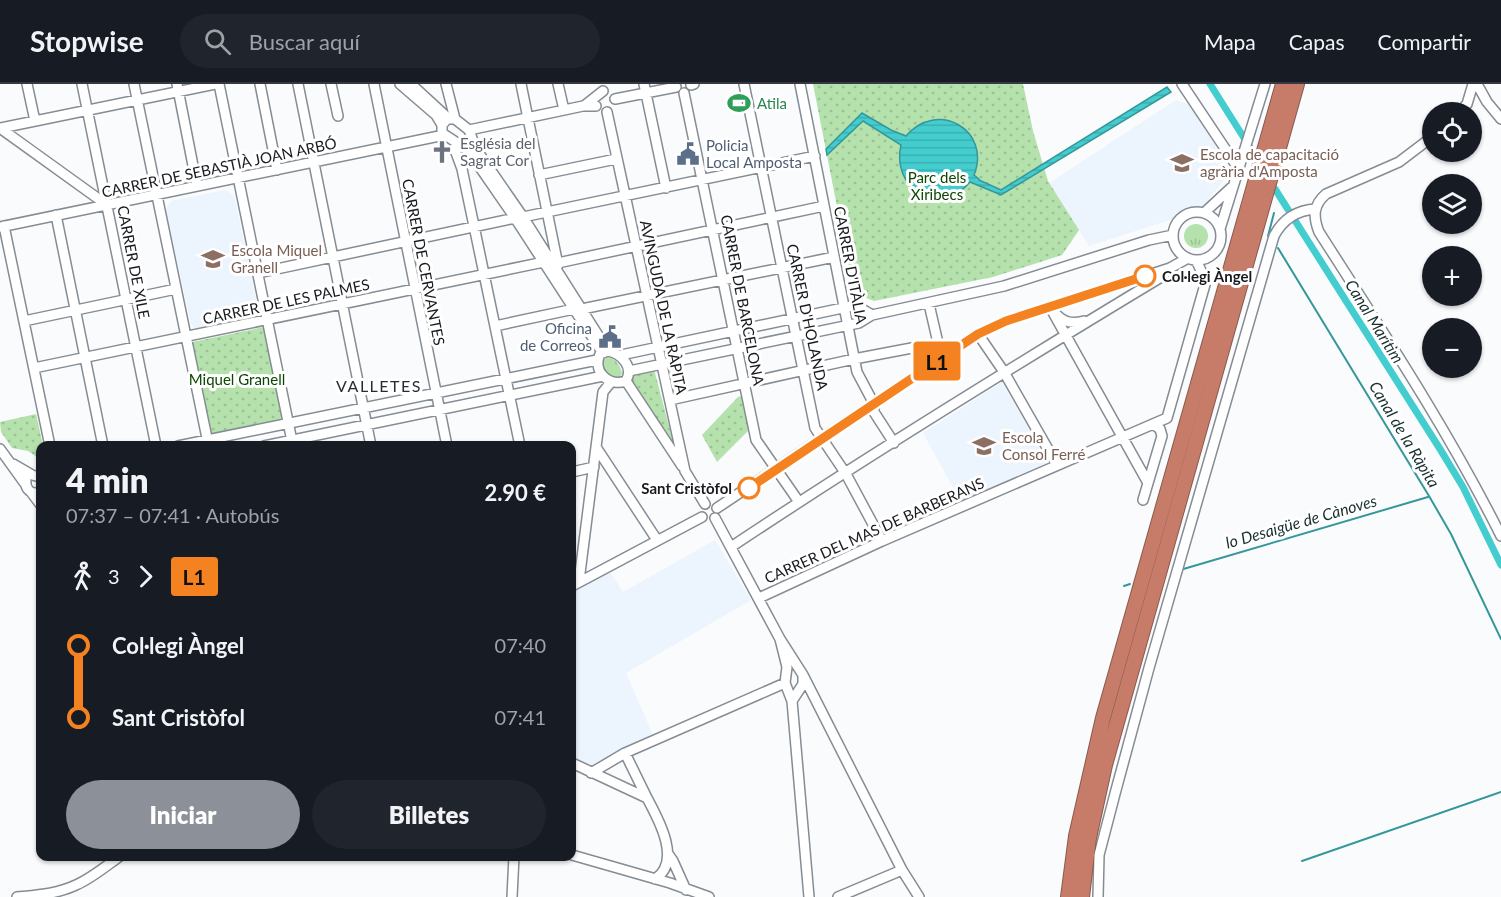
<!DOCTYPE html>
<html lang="es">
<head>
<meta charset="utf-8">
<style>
	body { margin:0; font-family:Lato,sans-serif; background:#20242c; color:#f1f3f6; height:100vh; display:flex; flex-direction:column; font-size:22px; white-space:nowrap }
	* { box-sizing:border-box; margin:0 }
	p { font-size:20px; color:#9ea1a6 }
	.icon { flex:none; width:33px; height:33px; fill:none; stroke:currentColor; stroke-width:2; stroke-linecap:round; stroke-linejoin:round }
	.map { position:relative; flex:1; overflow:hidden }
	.panel { position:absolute; left:36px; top:357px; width:540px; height:420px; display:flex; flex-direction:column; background:#171b24; border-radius:12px; box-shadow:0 2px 4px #0004 }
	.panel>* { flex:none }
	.badge { padding:0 12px; border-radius:4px; font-size:21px; line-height:39px }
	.fabs { position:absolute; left:1422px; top:18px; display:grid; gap:12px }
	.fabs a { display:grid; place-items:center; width:60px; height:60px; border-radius:50%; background:#171b24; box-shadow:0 2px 4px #0004; font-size:30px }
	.map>.badge { position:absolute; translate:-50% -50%; box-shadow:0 0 0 3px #fff }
	.legs { display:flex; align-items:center; gap:9px; height:66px; padding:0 30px; font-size:20px }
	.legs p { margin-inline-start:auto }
	.summary { display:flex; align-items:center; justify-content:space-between; height:102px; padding:0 30px }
	h1 { font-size:33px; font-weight:800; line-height:45px }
	.button { display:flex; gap:12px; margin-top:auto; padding:12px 30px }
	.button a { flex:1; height:69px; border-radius:36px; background:#8c9099; color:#fff; font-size:24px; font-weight:800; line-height:69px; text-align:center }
	.button a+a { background:#20242c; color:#f1f3f6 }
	ul { padding:0 30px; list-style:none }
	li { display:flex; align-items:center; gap:21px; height:72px; font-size:22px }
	li i { display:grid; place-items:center; width:9px; height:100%; margin:0 8px; background:currentColor }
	li i::after { content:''; width:15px; height:15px; margin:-8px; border:4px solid; border-radius:50%; background:#171b24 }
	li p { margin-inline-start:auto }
	li:first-child i { background:linear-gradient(#0000 50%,currentColor 0) }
	li:last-child i { background:linear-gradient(currentColor 50%,#0000 0) }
	header { display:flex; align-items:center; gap:36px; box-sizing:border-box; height:84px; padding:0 30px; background:#171b24; border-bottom:2px solid #363941 }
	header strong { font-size:28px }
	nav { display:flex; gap:33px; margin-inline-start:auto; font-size:21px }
	.search { width:420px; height:54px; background:#20242c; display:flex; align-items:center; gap:15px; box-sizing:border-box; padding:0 21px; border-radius:33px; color:#9ea1a6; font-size:22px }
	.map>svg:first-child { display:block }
	.built { fill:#ecf4fd }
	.grass { fill:url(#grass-tufts) }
	.park { fill:url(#park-dots) }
	.water { fill:url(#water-rules); stroke:#36979a; stroke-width:1.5 }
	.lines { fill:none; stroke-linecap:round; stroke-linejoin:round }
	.stream { stroke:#36979a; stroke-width:2 }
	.canal { stroke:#43cdcf; stroke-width:7 }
	.minor-casing { stroke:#858c94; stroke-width:12 }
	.highway-casing { stroke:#895a4e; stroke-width:16 }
	.minor { stroke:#fff; stroke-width:9 }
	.highway { stroke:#c67c68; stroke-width:14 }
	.line-1-casing { stroke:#fff; stroke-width:14 }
	.line-1 { stroke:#f58220; stroke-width:9 }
	.stop-1-dot { fill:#fff; stroke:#f58220; stroke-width:3 }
	.labels { text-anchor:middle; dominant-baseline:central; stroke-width:6; stroke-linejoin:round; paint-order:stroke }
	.leisure-label { font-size:15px; fill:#27864d; stroke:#fff; text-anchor:start }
	.worship-label { font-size:15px; fill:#5b616d; stroke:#fff; text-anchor:start }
	.service-label { font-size:15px; fill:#4e5e75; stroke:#fff; text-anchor:start }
	.education-label { font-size:15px; fill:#785e54; stroke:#fff; text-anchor:start }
	.street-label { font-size:15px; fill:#181a1e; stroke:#fff }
	.park-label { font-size:15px; fill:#094700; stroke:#fff }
	.stop-label { font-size:15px; font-weight:bold; fill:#181a1e; stroke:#fff; text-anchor:start }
	.water-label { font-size:16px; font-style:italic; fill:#182f2f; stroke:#fff }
	.neighbourhood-label { font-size:16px; letter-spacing:1.5px; fill:#262c33; stroke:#fff }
</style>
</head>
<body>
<header>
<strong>Stopwise</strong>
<div class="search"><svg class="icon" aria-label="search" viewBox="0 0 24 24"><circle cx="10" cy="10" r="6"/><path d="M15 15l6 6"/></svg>Buscar aquí</div>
<nav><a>Mapa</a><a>Capas</a><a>Compartir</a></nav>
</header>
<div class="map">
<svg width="1501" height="813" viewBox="0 0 1501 813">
	<defs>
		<pattern id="grass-tufts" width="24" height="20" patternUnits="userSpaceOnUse" patternTransform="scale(1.5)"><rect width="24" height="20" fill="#b4e1ac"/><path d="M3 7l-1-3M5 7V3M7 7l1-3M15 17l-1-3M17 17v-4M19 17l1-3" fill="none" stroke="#9ac094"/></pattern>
		<pattern id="park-dots" width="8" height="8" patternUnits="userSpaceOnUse" patternTransform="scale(1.5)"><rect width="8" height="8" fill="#b4e1ac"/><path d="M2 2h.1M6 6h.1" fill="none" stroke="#9ac094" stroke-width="1.8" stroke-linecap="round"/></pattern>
		<pattern id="water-rules" width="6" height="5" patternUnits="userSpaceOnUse" patternTransform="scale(1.5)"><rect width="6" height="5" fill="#43cdcf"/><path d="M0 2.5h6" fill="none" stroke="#3aafb1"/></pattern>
	</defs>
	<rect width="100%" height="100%" fill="#fafbfd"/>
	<path class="built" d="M1176,16l14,5 38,61v6l-3,7 -22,27 -21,6 -9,7 -84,27 -40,-63z
		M225,106l9,5 24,114 -5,8 -57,12 -5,-5 -25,-114 5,-9z
		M1002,298l45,79 -3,4 -83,37 -38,-69z
		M715,456l36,60 -125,73 27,62 -62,30 -19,-8v-165l38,-20 13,20z"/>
	<path class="grass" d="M1184 152a12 12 0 1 1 24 0a12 12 0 1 1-24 0Z
		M608,273c9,3 13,9 14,17l-3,4 -6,1 -8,-6 -3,-9 1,-4z"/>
	<path class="park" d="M813,0h210l10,47 15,50 31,49 -17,25 -69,22 -119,24 -20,-8z
		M264,243l18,93 -70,14 -20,-92z
		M654,285l22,84 -46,-71 4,-9z
		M741,312l8,34 -32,32 -15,-27 36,-38z
		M36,330l7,31 -3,1v13l-12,-8 -16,-3 -11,-16 -1,-10z"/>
	<path class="water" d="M1167,3l4,5 -170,103 -31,-13c-30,36 -79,8 -69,-37l-38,-24 -36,34 -1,-6 36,-36 29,17 15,6c31,-37 86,-6 68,39l5,4v1l22,10z"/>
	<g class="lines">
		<path class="stream" d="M1268,152l6,-23
			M1278,164l151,248 22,38 50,105
			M1180,486l248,-73
			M1124,502l6,-2
			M1302,777l199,-69"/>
		<path class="canal" d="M1210,0l46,73
			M1275,105l165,260 23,38 38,78"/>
		<g class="minor-casing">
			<path id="minor" d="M27,0l8,37
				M82,0l74,362
				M134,0l74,359
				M177,0l20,102
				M219,0l74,362
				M260,0l17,86
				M298,0l73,362
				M331,0l7,32
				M374,0l73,362
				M400,0l36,31 6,10
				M411,0l38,35
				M446,0l9,35
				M521,0l37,181
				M558,0l6,26
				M644,0l22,104
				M744,0l71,344 31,46 36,67
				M800,0l57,288 17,32v8l20,31
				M1182,0l56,84
				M1477,0l10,18 14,17
				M691,1l3,-1
				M684,9l72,347 43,62
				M615,15l61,-12
				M584,22l19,-15
				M607,28l78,359 20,33
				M1460,28l7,-8 6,-20
				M0,44l107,77
				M1,44l214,-44
				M469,46l114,-24h13
				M1432,53l-33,25 -73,32c-13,11 -13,23 -7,38 64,100 129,198 182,304
				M456,59l-1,7 7,19 12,57 46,220
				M539,91l77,-16
				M1173 152a24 24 0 1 1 48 0a24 24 0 1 1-48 0Z
				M1204,129l29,-27
				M56,131l47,231
				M523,133l292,-61
				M4,142l46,220
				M0,143l444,-92
				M1220,145l45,-145
				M553,180l271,-58
				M258,189l257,-55
				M929,220l9,39 3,5
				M1050,223l98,176
				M582,225l252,-52
				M1056,230c8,9 17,10 28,7
				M24,237l152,-32
				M495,242l79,-17
				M978,250l26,38 53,93
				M608,267c14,3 26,16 18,30 -17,6 -34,-9 -26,-27z
				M602,268l-87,-134 -47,-68 -26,-17v-8l5,-6h8l14,11 7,19 47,68 85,134
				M621,271l231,-49 8,2 12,7
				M34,284l510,-106
				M629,287l230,-48 13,-8 132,-29 145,-46 24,-5
				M626,297l56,85
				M670,316l184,-41 84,-16
				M178,362l419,-86
				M264,362l339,-70
				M596,363l61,93
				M0,365l26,36
				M13,380l19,11 8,2
				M572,388l22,-5
				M26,397c-1,9 6,14 14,11
				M31,408l9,12
				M1143,416l19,-64 -2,-7 -7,-5
				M717,424l261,-174 29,-13 163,-53 18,-10
				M715,434l65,121 23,36v9l-11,17
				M731,463c141,-94 286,-183 432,-271l5,-6
				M579,497l24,-189 8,-10
				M572,502l130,-69
				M759,514l123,-57 285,-123 39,-137 -10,-21
				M780,555l7,28 -2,16 7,18 17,196
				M803,591l99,195 17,27
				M625,669l22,45
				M572,679l75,35c12,22 35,64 8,81
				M591,689l34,-20 160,-70
				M572,771l98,28 39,14
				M669,771l4,6 13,29
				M17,813c20,-2 40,-3 59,-12 16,-7 30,-19 44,-29
				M512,813l2,-41
				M838,813l64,-27
				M1098,813l1,-42 17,-65 33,-122 125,-432c9,-17 23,-26 42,-27"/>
		</g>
		<g class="highway-casing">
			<path id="highway" d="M1068,813l8,-61 27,-118 180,-634
				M1082,813l7,-59 16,-73 192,-681"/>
		</g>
		<use href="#minor" class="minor"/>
		<use href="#highway" class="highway"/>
	</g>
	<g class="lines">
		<g class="line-1-casing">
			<path id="line-1" d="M749,404l229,-154 28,-13 139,-45"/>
		</g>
		<use href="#line-1" class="line-1"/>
	</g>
	<defs>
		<g id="stadium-bare" transform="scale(1.8)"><path d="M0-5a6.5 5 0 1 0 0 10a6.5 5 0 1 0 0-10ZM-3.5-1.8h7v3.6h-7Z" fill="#2e9e5b" stroke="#fff" stroke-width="2.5" paint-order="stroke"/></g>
		<g id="church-bare" transform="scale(1.8)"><path d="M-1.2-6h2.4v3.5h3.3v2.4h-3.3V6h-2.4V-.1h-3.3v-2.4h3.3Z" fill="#6b7280" stroke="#fff" stroke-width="2.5" paint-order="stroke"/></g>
		<g id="civic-bare" transform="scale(1.8)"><path d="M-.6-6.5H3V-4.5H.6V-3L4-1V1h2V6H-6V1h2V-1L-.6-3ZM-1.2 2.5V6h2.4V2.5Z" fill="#5c6f8a" stroke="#fff" stroke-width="2.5" paint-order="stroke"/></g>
		<g id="school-bare" transform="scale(1.8)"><path d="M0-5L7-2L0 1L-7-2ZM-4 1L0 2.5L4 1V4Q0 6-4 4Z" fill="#8d6e63" stroke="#fff" stroke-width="2.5" paint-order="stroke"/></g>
	</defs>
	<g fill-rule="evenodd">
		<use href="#stadium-bare" x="739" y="19"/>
		<use href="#church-bare" x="442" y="68"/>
		<use href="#civic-bare" x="688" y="70"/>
		<use href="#school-bare" x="1182" y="79"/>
		<use href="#school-bare" x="213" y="175"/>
		<use href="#civic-bare" x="610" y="253"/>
		<use href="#school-bare" x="984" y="362"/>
	</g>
	<g class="stop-1-dot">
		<circle cx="1145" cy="192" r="10"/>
		<circle cx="749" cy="404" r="10"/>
	</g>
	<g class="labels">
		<g class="leisure-label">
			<text x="757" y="19">Atila</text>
		</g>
		<g class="worship-label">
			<text x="460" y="59">Església del<tspan x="460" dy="17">Sagrat Cor</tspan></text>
		</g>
		<g class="service-label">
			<text x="706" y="61">Policia<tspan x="706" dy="17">Local Amposta</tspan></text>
			<text x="592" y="244" text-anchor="end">Oficina<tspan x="592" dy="17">de Correos</tspan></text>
		</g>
		<g class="education-label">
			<text x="1200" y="70">Escola de capacitació<tspan x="1200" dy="17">agrària d'Amposta</tspan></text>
			<text x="231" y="166">Escola Miquel<tspan x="231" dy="17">Granell</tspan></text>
			<text x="1002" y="353">Escola<tspan x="1002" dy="17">Consol Ferré</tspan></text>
		</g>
		<g class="street-label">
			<text transform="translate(219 83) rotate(-12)">CARRER DE SEBASTIÀ JOAN ARBÓ</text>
			<text transform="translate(134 178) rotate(79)">CARRER DE XILE</text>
			<text transform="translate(424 178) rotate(79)">CARRER DE CERVANTES</text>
			<text transform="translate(851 181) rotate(79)">CARRER D'ITÀLIA</text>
			<text transform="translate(743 216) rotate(79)">CARRER DE BARCELONA</text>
			<text transform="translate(286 217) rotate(-12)">CARRER DE LES PALMES</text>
			<text transform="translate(664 223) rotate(78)">AVINGUDA DE LA RÀPITA</text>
			<text transform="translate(808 233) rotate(78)">CARRER D'HOLANDA</text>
			<text transform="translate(874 446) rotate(-24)">CARRER DEL MAS DE BARBERANS</text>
		</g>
		<g class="park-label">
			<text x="937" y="93">Parc dels<tspan x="937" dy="17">Xiribecs</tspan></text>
			<text x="237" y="295">Miquel Granell</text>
		</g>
		<g class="stop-label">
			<text x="1162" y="192">Col·legi Àngel</text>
			<text x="732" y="404" text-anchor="end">Sant Cristòfol</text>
		</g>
		<g class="water-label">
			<text transform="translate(1375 237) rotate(58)">Canal Marítim</text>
			<text transform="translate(1405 350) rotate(59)">Canal de la Ràpita</text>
			<text transform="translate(1301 437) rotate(-16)">lo Desaigüe de Cànoves</text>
		</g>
		<g class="neighbourhood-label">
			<text x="379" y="301">VALLETES</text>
		</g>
	</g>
</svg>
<div class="fabs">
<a><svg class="icon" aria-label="locate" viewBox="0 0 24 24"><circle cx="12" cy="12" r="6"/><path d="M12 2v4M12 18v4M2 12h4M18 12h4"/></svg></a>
<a><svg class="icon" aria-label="layers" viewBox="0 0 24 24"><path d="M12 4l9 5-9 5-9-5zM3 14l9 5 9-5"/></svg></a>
<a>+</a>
<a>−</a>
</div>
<b class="badge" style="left:937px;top:277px;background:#f58220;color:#111">L1</b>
<section class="panel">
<div class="summary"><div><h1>4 min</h1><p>07:37 – 07:41 · Autobús</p></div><b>2.90 €</b></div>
<div class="legs"><svg class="icon" aria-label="walk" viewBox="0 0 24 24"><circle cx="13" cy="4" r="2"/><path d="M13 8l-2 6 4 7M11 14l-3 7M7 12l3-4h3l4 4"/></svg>3<svg class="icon" aria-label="forward" viewBox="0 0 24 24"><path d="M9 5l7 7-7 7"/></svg><b class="badge" style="background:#f58220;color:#111">L1</b></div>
<ul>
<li><i style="color:#f58220"></i><b>Col·legi Àngel</b><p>07:40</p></li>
<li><i style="color:#f58220"></i><b>Sant Cristòfol</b><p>07:41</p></li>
</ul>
<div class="button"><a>Iniciar</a><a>Billetes</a></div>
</section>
</div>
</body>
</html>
